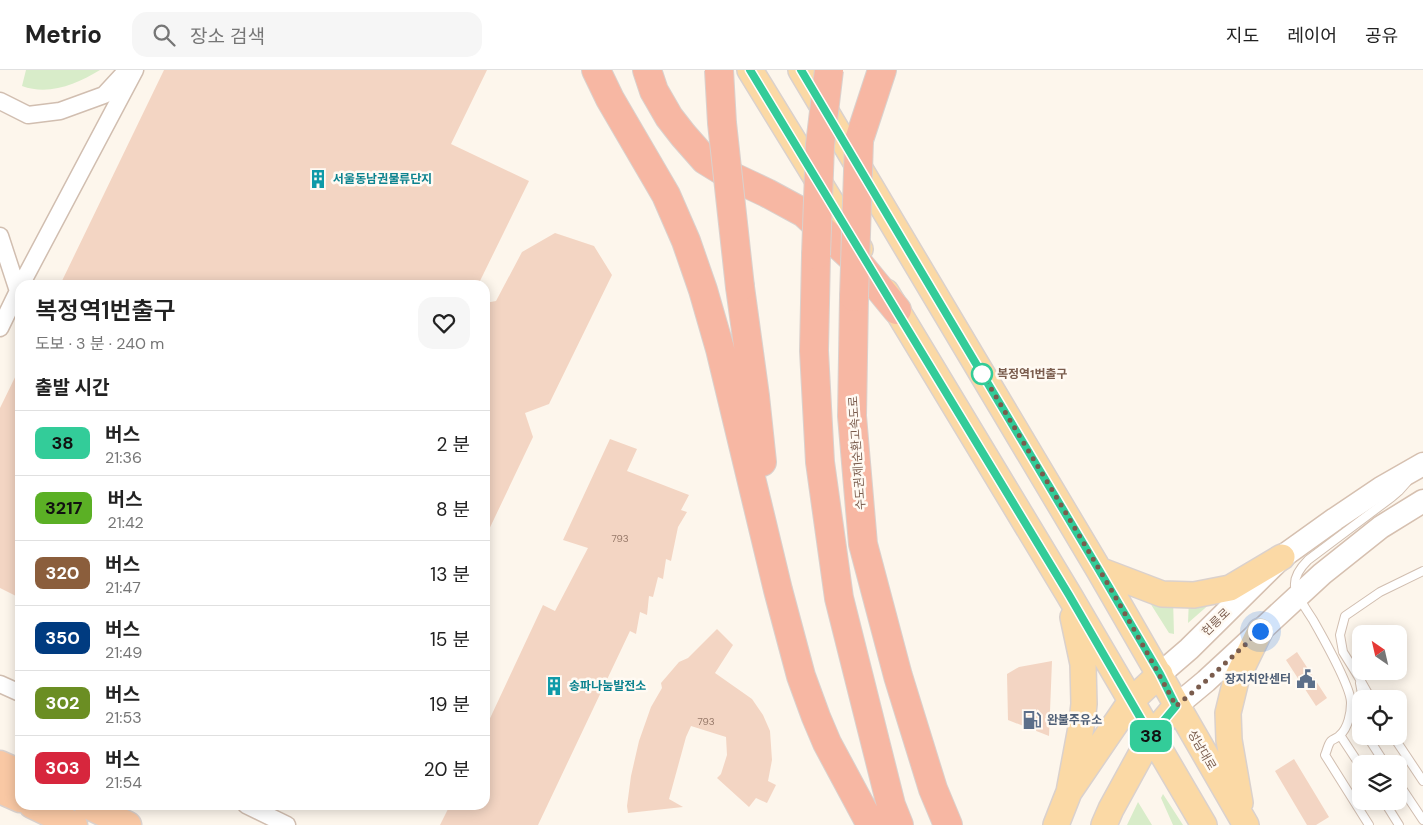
<!DOCTYPE html>
<html lang="ko">
<head>
<meta charset="utf-8">
<style>
	body { margin:0; font-family:"DM Sans","Noto Sans KR",sans-serif; background:#f6f6f6; color:#222; height:100vh; display:flex; flex-direction:column; font-size:19px; white-space:nowrap }
	* { box-sizing:border-box; margin:0 }
	p { font-size:16px; color:#767676 }
	.icon { flex:none; width:28px; height:28px; fill:none; stroke:currentColor; stroke-width:2; stroke-linecap:round; stroke-linejoin:round }
	.map { position:relative; flex:1; overflow:hidden }
	.details { position:absolute; left:15px; top:210px; width:475px; height:530px; display:flex; flex-direction:column; background:#fff; border-radius:15px; box-shadow:0 2px 12px #0003 }
	.details>* { flex:none }
	.badge { padding:0 10px; border-radius:8px; font-size:18px; line-height:32px }
	.needle { width:32px; rotate:326deg }
	.tools { position:absolute; left:1352px; top:555px; display:grid; gap:10px }
	.tools a { display:grid; place-items:center; width:55px; height:55px; border-radius:10px; background:#fff; box-shadow:0 2px 12px #0003; font-size:25px }
	.you { position:absolute; width:25px; height:25px; margin:-12px; border:4px solid #fff; border-radius:50%; background:#1a73e8; box-shadow:0 0 0 8px #1a73e833 }
	.map>.badge { position:absolute; translate:-50% -50%; box-shadow:0 0 0 2px #fff }
	h2 { padding:0 20px; font-size:19px; line-height:45px }
	.round { display:grid; place-items:center; flex:none; width:52px; height:52px; border-radius:15px; background:#f6f6f6 }
	.summary { display:flex; align-items:center; justify-content:space-between; height:85px; padding:0 20px }
	h1 { font-size:24px; font-weight:600; line-height:38px }
	ul { padding:0; list-style:none }
	li { display:flex; align-items:center; gap:15px; height:65px; padding:0 20px; border-top:1px solid #e0e0e0 }
	li div { flex:1 }
	li b { display:block; font-size:19px }
	li em { font-style:normal }
	li .badge { min-width:55px; font-weight:700; text-align:center }
	header { display:flex; align-items:center; gap:30px; box-sizing:border-box; height:70px; padding:0 25px; background:#fff; border-bottom:1px solid #e0e0e0 }
	header strong { font-size:24px }
	nav { display:flex; gap:28px; margin-inline-start:auto; font-size:18px }
	.search { width:350px; height:45px; background:#f6f6f6; display:flex; align-items:center; gap:12px; box-sizing:border-box; padding:0 18px; border-radius:15px; color:#767676; font-size:19px }
	.map>svg:first-child { display:block }
	.green { fill:#d8ecc9 }
	.building { fill:#f3d5c3 }
	.lines { fill:none; stroke-linecap:round; stroke-linejoin:round }
	.service-casing { stroke:#d1beb0; stroke-width:10 }
	.minor-casing { stroke:#d1beb0; stroke-width:19 }
	.secondary-casing { stroke:#d6c0b0; stroke-width:25 }
	.primary-casing { stroke:#dad1cd; stroke-width:28 }
	.trunk-casing { stroke:#dad1cd; stroke-width:29 }
	.motorway-casing { stroke:#dad1cd; stroke-width:30 }
	.service { stroke:#fff; stroke-width:8 }
	.minor { stroke:#fff; stroke-width:16 }
	.secondary { stroke:#fff; stroke-width:22 }
	.primary { stroke:#fbd9a5; stroke-width:25 }
	.trunk { stroke:#f9c8a4; stroke-width:26 }
	.motorway { stroke:#f7b7a3; stroke-width:28 }
	.motorway-bridge-casing { stroke:#dad1cd; stroke-width:30; stroke-linecap:butt }
	.motorway-bridge { stroke:#f7b7a3; stroke-width:28 }
	.line-casing { stroke:#fff; stroke-width:11 }
	.line { stroke:#3c9; stroke-width:8 }
	.walk { stroke:#7a5c4d; stroke-width:5; stroke-dasharray:0 9 }
	.stop-dot { fill:#fff; stroke:#3c9; stroke-width:2.5 }
	.labels { text-anchor:middle; dominant-baseline:central; stroke-width:5; stroke-linejoin:round; paint-order:stroke }
	.number-label { font-size:10px; fill:#987a6a }
	.culture-label { font-size:12px; font-weight:bold; fill:#0d838f; stroke:#fffaf3; text-anchor:start }
	.stop-label { font-size:12px; font-weight:bold; fill:#7a5c4d; stroke:#fffaf3; text-anchor:start }
	.street-label { font-size:12px; fill:#7a5c4d; stroke:#fffaf3 }
	.service-label { font-size:12px; font-weight:bold; fill:#4e5e75; stroke:#fffaf3; text-anchor:end }
</style>
</head>
<body>
<header>
<strong>Metrio</strong>
<div class="search"><svg class="icon" aria-label="search" viewBox="0 0 24 24"><circle cx="10" cy="10" r="6"/><path d="M15 15l6 6"/></svg>장소 검색</div>
<nav><a>지도</a><a>레이어</a><a>공유</a></nav>
</header>
<div class="map">
<svg width="1423" height="755" viewBox="0 0 1423 755">
	<rect width="100%" height="100%" fill="#fdf6ec"/>
	<path class="green" d="M26,0h74c-23,14 -51,26 -78,16z
		M1145,525l28,3 1,36 -5,-1z
		M1220,525l-32,28 1,-25z
		M1163,724l20,31h-10l-12,-27z
		M1138,732l14,23h-25z"/>
	<path class="building" d="M164,0h323l-36,74 78,37 -51,104h-418z
		M555,163l39,13 18,29 -63,129 -24,9 8,24 -48,101v-235l11,-2 26,-49z
		M20,297v231l-20,-10v-180z
		M610,369l27,10 -10,22 62,24 -8,15 6,2 -9,15 -7,34 -5,-2 -3,20 -5,-2 -5,20 -4,-1 -2,19 -7,-3 -4,22 -6,-3 -92,194h-98l10,-20h35v-76l58,-124 12,6 33,-63 -25,-8z
		M717,559l16,16 -18,28 37,26 11,16 7,16 2,29 -4,21 8,4 -9,18 -11,-5 -7,9 -32,-29 4,-4 6,-19 -1,-18 -35,-11 -5,11 -17,62 14,8 -55,6 -1,-7 4,-30 8,-35 12,-34 11,-19 -1,-5 18,-21 9,-4z
		M1297,582l30,46 -11,8 -30,-46z
		M1052,591l-3,75 -41,-16 -1,-46 12,-7z
		M1294,689l35,58 -13,8h-9l-32,-54z"/>
	<g class="lines">
		<g class="service-casing">
			<path id="service" d="M1360,613l3,16
				M1371,629l-13,-23 -15,-24 -3,-17 5,-19 35,-24 43,-21
				M1340,665l21,32
				M1370,666l1,6 14,22
				M1393,666l30,45
				M1399,714l24,36
				M1384,731l15,24
				M1369,755l-44,-70c2,-4 3,-11 6,-14 2,-2 7,-3 9,-6 8,-7 11,-22 11,-32 0,-17 -29,-67 -38,-83 -6,-10 -16,-22 -18,-34 -1,-10 6,-19 13,-26l84,-63 7,-6 8,-9"/>
		</g>
		<g class="minor-casing">
			<path id="minor" d="M0,31l28,14 32,-4 44,-16 23,-25
				M0,166l18,55 -18,37
				M21,215l114,-215
				M0,614l20,9
				M246,735l41,20"/>
		</g>
		<g class="secondary-casing">
			<path id="secondary" d="M1160,604l29,-25 93,-92 53,-38 46,-31 42,-24
				M1176,636l30,-25 116,-107 59,-47 42,-26"/>
		</g>
		<g class="primary-casing">
			<path id="primary" d="M750,0l110,179
				M801,0l298,500 147,255
				M886,222l183,303 135,230
				M1099,500l63,24 32,1 36,-7 52,-31
				M1069,722l13,-70 2,-18 -1,-40 -10,-47
				M1240,733l-11,-63 -1,-27 8,-33 24,-49
				M1056,755l13,-33 62,-91 29,-27
				M1104,755l7,-16 40,-73 25,-30"/>
		</g>
		<g class="trunk-casing">
			<path id="trunk" d="M0,694l20,9
				M0,720l20,9
				M32,735l42,20
				M87,735l41,20"/>
		</g>
		<g class="motorway-casing">
			<path id="motorway" d="M596,0l14,29 56,96 20,46 17,49 17,59 58,241 23,86 15,41 11,26 44,82
				M647,0l7,21 15,26 14,18 22,25 26,16 36,17 37,20 56,52 37,45
				M859,70l23,-70
				M816,185l-2,96 6,111 19,136 52,207 8,20
				M740,217l15,109 7,66
				M854,227l-2,119 11,128 35,132 35,113 15,36"/>
		</g>
		<use href="#service" class="service"/>
		<use href="#minor" class="minor"/>
		<use href="#secondary" class="secondary"/>
		<use href="#primary" class="primary"/>
		<use href="#trunk" class="trunk"/>
		<use href="#motorway" class="motorway"/>
		<g class="motorway-bridge-casing">
			<path id="motorway-bridge" d="M719,0l3,53 18,164
				M816,185l4,-110 9,-75
				M854,227l5,-157"/>
		</g>
		<use href="#motorway-bridge" class="motorway-bridge"/>
	</g>
	<g class="lines">
		<g class="line-casing">
			<path id="line" d="M750,0l319,525 82,141 25,-30 -16,-32 -61,-104 -298,-500"/>
		</g>
		<use href="#line" class="line"/>
		<path class="walk" d="M982,304l-2,-4c66,111 135,221 196,336l30,-25 54,-50"/>
	</g>
	<defs>
		<g id="building-bare" transform="scale(1.5)"><path d="M-4-6H4V6H1V3H-1V6H-4ZM-2.5-4.3h1.7v1.8h-1.7ZM.8-4.3h1.7v1.8H.8ZM-2.5-1h1.7V.8h-1.7ZM.8-1h1.7V.8H.8Z" fill="#0f9aa8" stroke="#fffaf3" stroke-width="2.5" paint-order="stroke"/></g>
		<g id="civic-bare" transform="scale(1.5)"><path d="M-.6-6.5H3V-4.5H.6V-3L4-1V1h2V6H-6V1h2V-1L-.6-3ZM-1.2 2.5V6h2.4V2.5Z" fill="#5c6f8a" stroke="#fffaf3" stroke-width="2.5" paint-order="stroke"/></g>
		<g id="fuel-bare" transform="scale(1.5)"><path d="M-5.5-6h7V0h2V4h1.3V-2.5L3-4.5l.8-.8L6-3V5H2.5V1h-1V6h-7ZM-4.2-4.7v3.2H.2V-4.7Z" fill="#5c6f8a" stroke="#fffaf3" stroke-width="2.5" paint-order="stroke"/></g>
	</defs>
	<g fill-rule="evenodd">
		<use href="#building-bare" x="318" y="109"/>
		<use href="#civic-bare" x="1306" y="609"/>
		<use href="#building-bare" x="554" y="616"/>
		<use href="#fuel-bare" x="1032" y="650"/>
	</g>
	<circle class="stop-dot" cx="982" cy="304" r="10"/>
	<g class="labels">
		<g class="number-label">
			<text x="620" y="468">793</text>
			<text x="706" y="651">793</text>
		</g>
		<g class="culture-label">
			<text x="333" y="109">서울동남권물류단지</text>
			<text x="569" y="616">송파나눔발전소</text>
		</g>
		<g class="stop-label">
			<text x="997" y="304">복정역1번출구</text>
		</g>
		<g class="street-label">
			<text transform="translate(857 383) rotate(-94)">수도권제1순환고속도로</text>
			<text transform="translate(1216 552) rotate(-44)">헌릉로</text>
			<text transform="translate(1202 680) rotate(60)">성남대로</text>
		</g>
		<g class="service-label">
			<text x="1291" y="609">장지치안센터</text>
			<text x="1047" y="650" text-anchor="start">완불주유소</text>
		</g>
	</g>
</svg>
<div class="tools">
<a><svg class="needle" viewBox="-14 -14 28 28"><path d="M0-13l5 13h-10z" fill="#e53935"/><path d="M0 13l5-13h-10z" fill="#767676"/></svg></a>
<a><svg class="icon" aria-label="locate" viewBox="0 0 24 24"><circle cx="12" cy="12" r="6"/><path d="M12 2v4M12 18v4M2 12h4M18 12h4"/></svg></a>
<a><svg class="icon" aria-label="layers" viewBox="0 0 24 24"><path d="M12 4l9 5-9 5-9-5zM3 14l9 5 9-5"/></svg></a>
</div>
<div class="you" style="left:1260px;top:561px"></div>
<b class="badge" style="left:1151px;top:666px;background:#3c9;color:#111">38</b>
<section class="details">
<div class="summary"><div><h1>복정역1번출구</h1><p>도보 · 3 분 · 240 m</p></div><a class="round"><svg class="icon" aria-label="heart" viewBox="0 0 24 24"><path d="M12 20l-8-8c-3-5 5-10 8-4 3-6 11-1 8 4z"/></svg></a></div>
<h2>출발 시간</h2>
<ul>
<li><span class="badge" style="background:#3c9;color:#111">38</span><div><b>버스</b><p>21:36</p></div><em>2 분</em></li>
<li><span class="badge" style="background:#5bb025;color:#111">3217</span><div><b>버스</b><p>21:42</p></div><em>8 분</em></li>
<li><span class="badge" style="background:#8b5e3c;color:#fff">320</span><div><b>버스</b><p>21:47</p></div><em>13 분</em></li>
<li><span class="badge" style="background:#003b80;color:#fff">350</span><div><b>버스</b><p>21:49</p></div><em>15 분</em></li>
<li><span class="badge" style="background:#6b8e23;color:#fff">302</span><div><b>버스</b><p>21:53</p></div><em>19 분</em></li>
<li><span class="badge" style="background:#d7263d;color:#fff">303</span><div><b>버스</b><p>21:54</p></div><em>20 분</em></li>
</ul>
</section>
</div>
</body>
</html>
